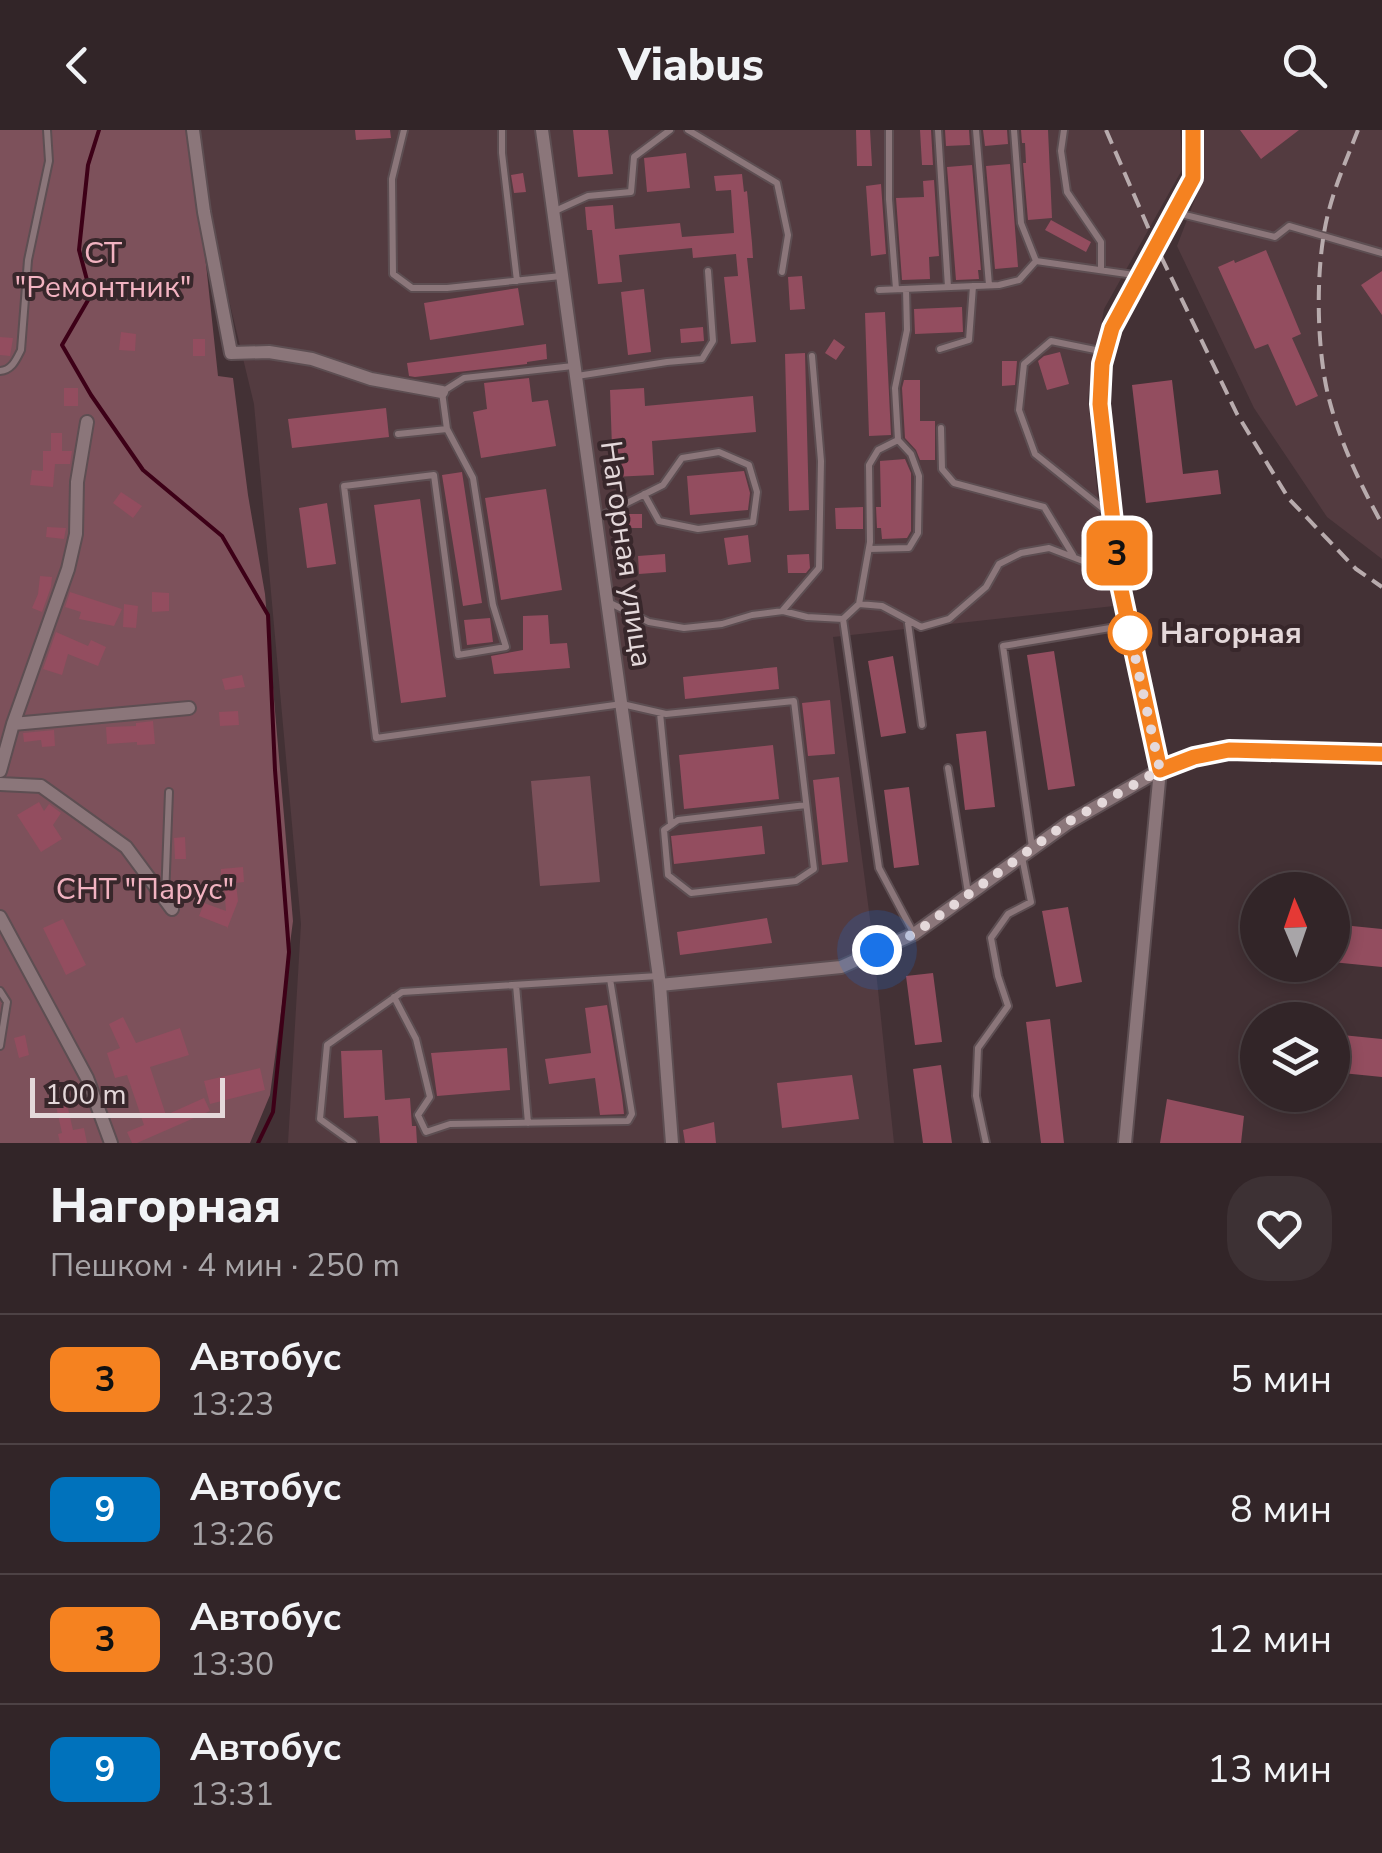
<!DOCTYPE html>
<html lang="ru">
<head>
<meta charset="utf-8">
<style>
	body { margin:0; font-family:"Nunito Sans",sans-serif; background:#3d3134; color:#f1f3f6; height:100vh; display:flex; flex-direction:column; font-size:38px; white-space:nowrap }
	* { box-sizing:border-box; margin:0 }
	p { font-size:32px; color:#a8a5a8 }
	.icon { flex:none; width:55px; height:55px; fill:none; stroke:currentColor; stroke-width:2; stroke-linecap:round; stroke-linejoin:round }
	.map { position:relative; height:1013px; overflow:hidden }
	.sheet { display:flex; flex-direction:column; background:#322528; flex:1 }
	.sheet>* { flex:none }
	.badge { padding:0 20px; border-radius:15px; font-size:35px; line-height:65px }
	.needle { width:65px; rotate:358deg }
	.tools { position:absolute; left:1240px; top:742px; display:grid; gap:20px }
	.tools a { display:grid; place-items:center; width:110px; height:110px; border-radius:50%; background:#322528; box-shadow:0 5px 15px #0003,0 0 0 2px #4d4245; font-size:50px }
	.scale { position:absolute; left:30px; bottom:25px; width:195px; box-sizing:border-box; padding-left:10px; border:5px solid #e4d8da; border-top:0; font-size:28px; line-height:35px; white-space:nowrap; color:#e4d8da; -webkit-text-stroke:8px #38272b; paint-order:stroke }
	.you { position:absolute; width:50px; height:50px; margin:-25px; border:8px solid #fff; border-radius:50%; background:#1a73e8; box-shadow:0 0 0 15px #1a73e833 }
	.map>.badge { position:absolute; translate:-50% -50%; box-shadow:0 0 0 5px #fff }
	.round { display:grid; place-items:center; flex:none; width:105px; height:105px; border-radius:40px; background:#3d3134 }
	.summary { display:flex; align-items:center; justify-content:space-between; height:170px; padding:0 50px }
	h1 { font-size:48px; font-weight:800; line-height:75px }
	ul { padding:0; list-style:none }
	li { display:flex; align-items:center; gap:30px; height:130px; padding:0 50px; border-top:2px solid #4d4245 }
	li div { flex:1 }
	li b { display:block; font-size:38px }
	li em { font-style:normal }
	li .badge { min-width:110px; font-weight:700; text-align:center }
	header { display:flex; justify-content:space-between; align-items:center; height:130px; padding:0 50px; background:#322528; font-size:45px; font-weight:800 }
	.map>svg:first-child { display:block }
	.built { fill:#533b40 }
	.green { fill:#7d515b }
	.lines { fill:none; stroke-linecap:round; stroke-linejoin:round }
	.stream { stroke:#3d0017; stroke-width:4 }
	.building { fill:#934d5f }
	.service-casing { stroke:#5d4e52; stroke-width:10 }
	.minor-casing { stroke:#5d4e52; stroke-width:16 }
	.service { stroke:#8b767a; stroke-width:6 }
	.minor { stroke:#8b767a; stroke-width:12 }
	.rail { stroke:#b8abad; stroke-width:4; stroke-dasharray:15 8; stroke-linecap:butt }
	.line-casing { stroke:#fff; stroke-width:22 }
	.line { stroke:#f58220; stroke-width:15 }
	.walk { stroke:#e4d8da; stroke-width:10; stroke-dasharray:0 18 }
	.stop-dot { fill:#fff; stroke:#f58220; stroke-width:5 }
	.labels { text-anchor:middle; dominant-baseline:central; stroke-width:8; stroke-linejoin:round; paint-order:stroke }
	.park-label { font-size:30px; fill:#f2b3c1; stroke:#38272b }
	.street-label { font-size:30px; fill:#e4d8da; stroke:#38272b }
	.stop-label { font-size:30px; font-weight:bold; fill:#e4d8da; stroke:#38272b; text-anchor:start }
</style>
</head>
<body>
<header><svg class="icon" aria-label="back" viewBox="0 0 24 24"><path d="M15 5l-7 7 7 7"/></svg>Viabus<svg class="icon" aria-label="search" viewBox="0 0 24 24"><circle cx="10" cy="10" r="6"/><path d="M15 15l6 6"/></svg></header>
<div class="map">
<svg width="1382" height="1013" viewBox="0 0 1382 1013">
	<rect width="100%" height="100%" fill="#433135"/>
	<path class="built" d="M199,0h981l3,38 -79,141 -16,89 13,131 13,77 -281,31 40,305 21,201h-606l13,-219 -47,-520 -46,-191z
		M1204,0h178v429l-55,-42 -73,-109 -77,-162 26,-68z"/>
	<path class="green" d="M0,0h187l19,134 12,112 15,2 15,117 17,99 28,327 -23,174 -20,48h-250z
		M590,646l10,106 -60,4 -9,-105z"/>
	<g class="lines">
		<path class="stream" d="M99,0l-11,35 -9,85 12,45 -29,50 29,50 52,75 79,66 46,79 7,155 14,182 -16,160 -15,31"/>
	</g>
	<path class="building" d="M355,0h35l1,8 -35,2z
		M573,0h35l5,44 -35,3z
		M856,0h14l2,36h-15z
		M920,0h11l2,35h-11z
		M945,0h24l1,15 -24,1z
		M983,0h24l1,14 -23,2z
		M1021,0h27l4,88 -24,2 -5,-57h3l-1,-20h-3z
		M1240,0h59l-38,29z
		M686,23l4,35 -43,4 -3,-34z
		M1010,34l8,103 -23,2 -9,-103z
		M972,35l9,105h-3l1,9 -23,1 -9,-113z
		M523,43l3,19 -12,1 -3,-18z
		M742,44l2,18 3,-1 5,52 1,15h-6l9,84 -25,2 -7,-67 14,-1 -2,-22 -43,4 -1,-10 -73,7 3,27 -24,2 -6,-54h-5l-2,-23 28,-2 2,24 65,-6 2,14 52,-4 -3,-43 -15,1 -2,-15z
		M934,50l5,76 -10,1 1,22 -28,1 -6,-82 28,-1 -1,-16z
		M881,54l5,70 -15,2 -5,-70z
		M1051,90l40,22 -5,10 -41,-22z
		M1266,120l35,84 -9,4 26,58 -22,10 -28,-62 -13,5 -37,-82 16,-7 1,3z
		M1382,141v44l-21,-30z
		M802,146l3,33 -15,1 -2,-33z
		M518,158l6,37 -94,15 -6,-37z
		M644,159l7,63 -23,3 -7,-63z
		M962,177l1,25 -48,2 -1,-25z
		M885,182l6,123 -22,1 -4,-123z
		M703,197l1,14 -23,2 -1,-14z
		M121,202l15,2 -1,17 -16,-1z
		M0,207l13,1 -3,18 -10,-1z
		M193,209h12v17h-12z
		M834,209l11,8 -9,13 -11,-7z
		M546,214l1,15 -20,3v2l-112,13 -6,-1 -2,-13z
		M1060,222l9,32 -22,6 -9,-29 6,-5z
		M805,223l4,157 -20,1 -4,-157z
		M1002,231h15l-2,24 -13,1z
		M529,248l3,24 16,-2 8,46 -75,12 -8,-46 14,-3 -3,-26z
		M904,250h16v41h15v39h-15l-4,-10 -11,-12 -3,-50z
		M1172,250l11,94 35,-4 3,24 -75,9 -14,-118z
		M64,258h14v18h-14z
		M644,258l1,18 108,-10 3,36 -104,9 2,34 -41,2 -3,-87z
		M386,278l3,29 -97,11 -4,-29z
		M51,303h11v18h10l-2,13h-15l-2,23 -23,-2 2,-15 11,1v-20h8z
		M905,329l6,14v58l-4,7 -25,1 -1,-11h-4l-1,-21h5l-1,-46z
		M744,341l6,22 -2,17 -58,5 -3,-39z
		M462,342l20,131 -19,3 -21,-131z
		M546,359l16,101 -61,10 -16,-102z
		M121,362l21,14 -9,12 -20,-15z
		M420,369l26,198 -45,6 -27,-198z
		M327,373l9,61 -29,4 -8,-60z
		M863,377v22h-27l-1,-21z
		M624,384h18v14h-18z
		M47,397l19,1 -2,11 -18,-2z
		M748,405l3,27 -23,3 -4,-27z
		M665,424l1,18 -27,2 -1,-18z
		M809,424l1,14 -4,5h-18l-1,-18z
		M40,446l12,1 -1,10 -9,25 -10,-4 6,-14z
		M70,462l52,17 -8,17 -35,-7 2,-7 -16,-5z
		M152,462l17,1v18l-17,1z
		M124,474l14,2 -2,22 -13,-1z
		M548,485l2,29 17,-1 3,25 -76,6 -3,-18 32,-6v-34z
		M490,488l3,24 -26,3 -3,-25z
		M56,502l32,14 3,-6 15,7 -8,19 -30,-12 -6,21 -19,-6z
		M1054,521l21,135 -27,4 -21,-135z
		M893,526l13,77 -25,4 -13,-76z
		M777,537l2,22 -94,10 -2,-22z
		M242,545l3,12 -20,3 -3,-11z
		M830,570l5,54 -27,2 -6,-53z
		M238,581l1,14 -19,1 -1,-14z
		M153,591l2,23 -18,1v-3l-30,2 -1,-17 30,-1v-3z
		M54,600l1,16 -13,1 -1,-7 -17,2 -1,-9z
		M986,601l9,76 -30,3 -9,-76z
		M773,615l6,54 -95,10 -5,-54z
		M839,647l9,85 -26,3 -9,-85z
		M909,657l10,78 -25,3 -10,-78z
		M39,672l5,9 5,-7 12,9 -8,12 9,14 -21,13 -24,-37z
		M762,696l3,28 -91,10 -3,-28z
		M185,707l1,22h-11l-1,-21z
		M243,737l1,15 -8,1 2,18 -11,28v-2l-28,-11 5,-13 22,8 -2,-27h-3v-15z
		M1068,777l14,75 -26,5 -14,-76z
		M767,788l5,25 -92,12 -3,-23z
		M63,789l23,46 -20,10 -23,-47z
		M1332,794l50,5v38l-50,-5z
		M933,843l9,69 -27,3 -9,-69z
		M607,875l15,91 2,18 -24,1 -5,-37 -46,6 -4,-25 46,-6 -6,-45z
		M123,887l13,26 44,-15 9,27 -39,12 16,48 38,-17 6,13 -73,32h-5l-5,-11 17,-7 -17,-50 -12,3 -8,-25 13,-5 -11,-24z
		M1050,889l14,124h-23l-15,-121z
		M1332,904l50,5v38l-50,-5z
		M25,905l4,20 -10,3 -5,-20z
		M507,918l3,42 -73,6 -6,-43z
		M382,920l3,50 25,-2 2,28h4l1,17h-37l-2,-27 -34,2 -3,-67z
		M941,935l11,78h-29l-10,-74z
		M260,938l5,22 -55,14 -6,-23z
		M852,945l7,44 -77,9 -5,-45z
		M1167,969l77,17 -3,27h-81z
		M67,974l6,26 11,-2 3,15h-27l-2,-9 4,-1 -6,-27z
		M714,992l2,21h-31l-2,-13z"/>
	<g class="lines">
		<g class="service-casing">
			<path id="service" d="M404,0l-12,49 1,95 19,14h35l114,-12
				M502,0v23l15,128
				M688,0l89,53 11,52 -6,37
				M889,0v69l7,90
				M938,0l10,157
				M976,0l13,155
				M1014,0l7,93 15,38
				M1064,0l-3,21 6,41 34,50v28
				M555,81l33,-15 43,-4 3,-35 36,-27
				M1177,83l98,24 14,-11 93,27
				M879,160l120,-5 20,-5 17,-19 105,15
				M940,219l29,-9 4,-54
				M1105,222l-54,-11 -27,23 -5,46 16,44 76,61
				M0,241c12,-1 16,-11 21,-21l7,-90 21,-99 -2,-31
				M577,246l90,-14 35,-3 11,-18 -5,-70
				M941,298l1,41 12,14 90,24 29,48
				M447,299l-5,-37 22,-14 109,-12
				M398,304l49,-5 26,49 20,127 13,42 -48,8 -24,-180 -90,11 32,252 246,-34 44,10 128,-13 20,168 -18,12 -105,12 -23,-18 -4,-45 14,-10 128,-15
				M597,388l66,-33 19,-27 37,-6 30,13 8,27 -4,30 -55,7 -39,-8 -15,-27
				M869,419l40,-1 9,-15 1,-57 -8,-22 -13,-14
				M608,472l41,20 35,6 38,-4 30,-9 31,-4 24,6 36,2 16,-15 23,2 39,21 28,-8 37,-32 13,-23 22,-11 28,-5 34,13 35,22
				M859,474l11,-62 -1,-77 9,-15 20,-10 -3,-52 12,-58 -1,-41
				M783,480l36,-42 2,-107 -9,-105
				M843,489l36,249 35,66
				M908,493l14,102
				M660,583l11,112
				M948,638l20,125
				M1032,717l-29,-201 125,-21
				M165,768l4,-106
				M516,855l12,138
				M0,861l7,11 -7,44
				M394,867l22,42 14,58 -12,18 8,17 24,-8 178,-3 4,-7 -22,-135
				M353,1013l-33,-24 7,-74 75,-53 256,-16
				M986,1013l-10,-47 2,-48 30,-42 -10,-30 -7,-38 17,-24 23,-12 -9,-45"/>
		</g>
		<g class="minor-casing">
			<path id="minor" d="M193,0l11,82 27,141 38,-1 43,7 59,20 71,13
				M542,0l118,855 12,158
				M13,594l176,-16
				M0,641l13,-47 55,-155 8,-35 1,-52 10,-60
				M0,654l41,2 85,61 46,62
				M0,787l87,161 24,65
				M660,855l181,-18 73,-33 154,-111 92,-53 34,-13 35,-7 153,4
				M1125,1013l35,-373 -40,-185 -20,-181 2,-40 10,-36 81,-150v-48"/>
		</g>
		<use href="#service" class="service"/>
		<use href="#minor" class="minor"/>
		<path class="rail" d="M1106,0l51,118 80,166 52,85 67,70 26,18
			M1358,0c-10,26 -22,53 -29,80 -14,51 -13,134 -1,185 11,45 32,89 54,129"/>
	</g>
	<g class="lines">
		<g class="line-casing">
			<path id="line" d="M1193,0v48l-81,150 -10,36 -2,40 20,181 40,185 34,-13 35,-7 153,4"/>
		</g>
		<use href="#line" class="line"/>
		<path class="walk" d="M877,820l37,-16 154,-112 92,-52 -32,-146 2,9"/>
	</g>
	<circle class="stop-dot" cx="1130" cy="503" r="20"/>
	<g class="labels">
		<g class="park-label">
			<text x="103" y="123">СТ<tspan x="103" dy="34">"Ремонтник"</tspan></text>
			<text x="145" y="759">СНТ "Парус"</text>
		</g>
		<g class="street-label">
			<text transform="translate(626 424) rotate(82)">Нагорная улица</text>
		</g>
		<g class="stop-label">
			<text x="1160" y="503">Нагорная</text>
		</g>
	</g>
</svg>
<div class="tools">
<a><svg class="needle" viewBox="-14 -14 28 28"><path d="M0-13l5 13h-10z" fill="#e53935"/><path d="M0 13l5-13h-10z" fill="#a8a5a8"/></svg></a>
<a><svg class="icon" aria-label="layers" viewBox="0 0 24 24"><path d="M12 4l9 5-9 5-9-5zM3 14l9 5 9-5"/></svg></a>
</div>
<div class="scale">100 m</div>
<div class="you" style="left:877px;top:820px"></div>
<b class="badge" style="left:1117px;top:423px;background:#f58220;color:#111">3</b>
</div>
<section class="sheet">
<div class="summary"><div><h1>Нагорная</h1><p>Пешком · 4 мин · 250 m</p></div><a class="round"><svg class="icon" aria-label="heart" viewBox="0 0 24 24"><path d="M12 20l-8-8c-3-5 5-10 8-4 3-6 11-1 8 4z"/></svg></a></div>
<ul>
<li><span class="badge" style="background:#f58220;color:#111">3</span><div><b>Автобус</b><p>13:23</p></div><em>5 мин</em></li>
<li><span class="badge" style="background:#0072bc;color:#fff">9</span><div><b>Автобус</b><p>13:26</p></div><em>8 мин</em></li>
<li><span class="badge" style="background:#f58220;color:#111">3</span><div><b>Автобус</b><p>13:30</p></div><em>12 мин</em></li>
<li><span class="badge" style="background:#0072bc;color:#fff">9</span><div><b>Автобус</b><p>13:31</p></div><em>13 мин</em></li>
</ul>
</section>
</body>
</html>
